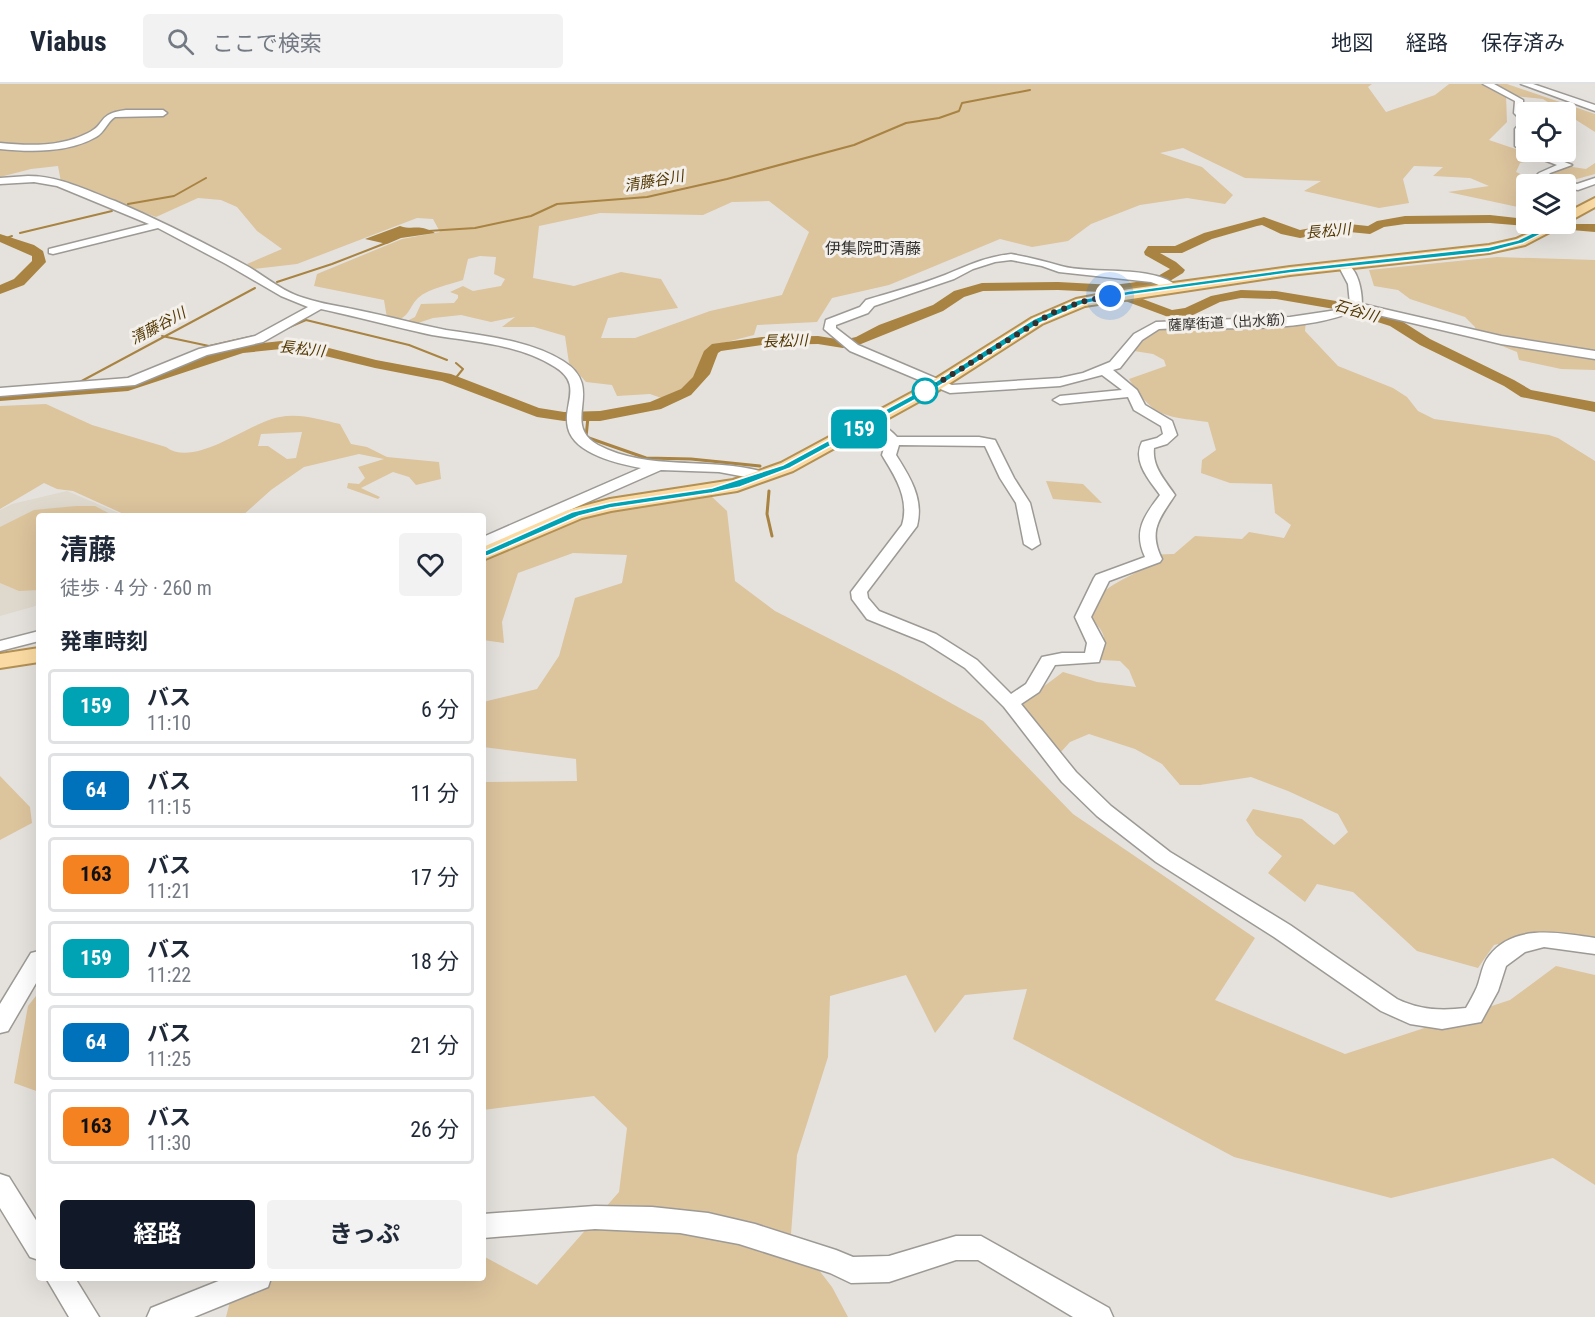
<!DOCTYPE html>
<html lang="ja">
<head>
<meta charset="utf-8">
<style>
	body { margin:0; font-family:"Roboto Condensed","Noto Sans JP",sans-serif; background:#f2f2f3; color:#1f2937; height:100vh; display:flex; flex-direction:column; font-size:22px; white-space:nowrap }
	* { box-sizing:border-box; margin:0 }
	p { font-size:20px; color:#747a83 }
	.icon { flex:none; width:33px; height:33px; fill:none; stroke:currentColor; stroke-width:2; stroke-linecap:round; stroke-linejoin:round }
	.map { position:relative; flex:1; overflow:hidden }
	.panel { position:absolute; left:36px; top:429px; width:450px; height:768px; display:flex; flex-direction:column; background:#fff; border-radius:6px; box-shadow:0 6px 24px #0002 }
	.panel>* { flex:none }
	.badge { padding:0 12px; border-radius:9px; font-size:21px; line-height:39px }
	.controls { position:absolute; left:1516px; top:18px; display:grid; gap:12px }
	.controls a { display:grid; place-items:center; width:60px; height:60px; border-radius:6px; background:#fff; box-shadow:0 6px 24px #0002; font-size:30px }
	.you { position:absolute; width:30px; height:30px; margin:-15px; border:4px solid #fff; border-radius:50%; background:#1a73e8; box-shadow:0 0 0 9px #1a73e833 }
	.map>.badge { position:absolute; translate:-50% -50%; box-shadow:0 0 0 3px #fff }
	h2 { padding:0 24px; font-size:22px; line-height:54px }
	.round { display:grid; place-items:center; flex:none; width:63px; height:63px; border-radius:6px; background:#f2f2f3 }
	.summary { display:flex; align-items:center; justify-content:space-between; height:102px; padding:0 24px }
	h1 { font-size:28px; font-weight:700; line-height:45px }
	.cta { display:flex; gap:12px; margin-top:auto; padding:12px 24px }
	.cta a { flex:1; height:69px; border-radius:6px; background:#111827; color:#fff; font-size:24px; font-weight:700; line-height:69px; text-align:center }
	.cta a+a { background:#f2f2f3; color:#1f2937 }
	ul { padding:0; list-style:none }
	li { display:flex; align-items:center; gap:18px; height:75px; margin:0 12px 9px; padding:0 12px; border:3px solid #e0e1e3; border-radius:6px }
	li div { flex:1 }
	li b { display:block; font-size:22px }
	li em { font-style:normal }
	li .badge { min-width:66px; font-weight:700; text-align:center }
	header { display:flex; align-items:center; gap:36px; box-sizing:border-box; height:84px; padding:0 30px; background:#fff; border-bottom:2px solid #e0e1e3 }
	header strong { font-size:28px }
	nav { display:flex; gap:33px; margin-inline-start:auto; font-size:21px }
	.search { width:420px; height:54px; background:#f2f2f3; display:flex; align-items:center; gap:15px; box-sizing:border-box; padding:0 21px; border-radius:6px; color:#747a83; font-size:22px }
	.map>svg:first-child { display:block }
	.built { fill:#dfd8cc }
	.green { fill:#dcc49d; fill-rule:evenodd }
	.water { fill:#a88341 }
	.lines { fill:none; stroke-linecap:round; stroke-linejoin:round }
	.stream-far1 { stroke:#a88341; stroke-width:2 }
	.stream { stroke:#a88341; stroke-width:3 }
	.river { fill:#a88341; fill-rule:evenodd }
	.minor-casing { stroke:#9d9a95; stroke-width:3 }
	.major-casing { stroke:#b39053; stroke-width:4 }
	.minor { fill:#fff; fill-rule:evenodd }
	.major { fill:#fbdba3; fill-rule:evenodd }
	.line { fill:#00a3b4; stroke:#fff; stroke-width:1.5 }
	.walk { stroke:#32312f; stroke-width:6; stroke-dasharray:0 10.8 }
	.stop-dot { fill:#fff; stroke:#00a3b4; stroke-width:3 }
	.labels { text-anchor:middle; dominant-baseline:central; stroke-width:6; stroke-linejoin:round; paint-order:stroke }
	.far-street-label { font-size:14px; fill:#32312f; stroke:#f3efea }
	.far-water-label { font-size:15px; font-style:italic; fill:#523700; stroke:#f3efea }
	.far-quarter-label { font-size:16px; fill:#32312f; stroke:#f3efea }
</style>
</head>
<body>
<header>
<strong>Viabus</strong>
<div class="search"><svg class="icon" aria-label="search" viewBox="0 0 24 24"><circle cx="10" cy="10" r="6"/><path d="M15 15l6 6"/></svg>ここで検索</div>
<nav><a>地図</a><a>経路</a><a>保存済み</a></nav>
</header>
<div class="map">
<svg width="1595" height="1233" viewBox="0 0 1595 1233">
	<rect width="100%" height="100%" fill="#e5e2dd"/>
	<path class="built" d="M67,407l59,25h-87v89l-39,11v-106l12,-6z"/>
	<path class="green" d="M0,0h1372l-4,3 18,25 49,-17 14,-11h58l88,30v18l-52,-33 -37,-4 1,27 -18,18 53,18 -22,5 -4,9 26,12h-15v25l-79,-17 41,-6 -19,-8 -37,-2 10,-9 -29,-1 -11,13 6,24 -30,5 -75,-17 17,-10 -76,-3 -62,-30 -23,5 42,14 31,28 -8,9 -38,-6 -47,7 -49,19 -23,17 -36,6 -32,-8 -111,46 -57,13 -15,24 -60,3 -3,10 -43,11c-6,8 -4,14 -7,23 -5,15 -26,25 -40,30l-14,-5 -33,2 -5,-11 -26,-3 -17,-19 -4,-27 -31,-9h-32l13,-10 -24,5 -30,-7 -28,3 -18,6 -10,-2 10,-5 6,-13 33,-1 4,-5v-3l-8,-3 13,-6 10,5 28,-5 4,-7 -11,-5 2,-17 -16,-1 -12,3 -5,21c-14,5 -34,8 -45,18 -9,9 -8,18 -22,23l-9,-3 -3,-18 -70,-14 3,-12 85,-35 38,-7 -7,-13 -16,-1 -120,46 -43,5 -7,-5 35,-15 -25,-18 -20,-24 -16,-7 -23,-2 -42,19 -95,-35 -3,-16 -27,3 -31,8zM769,117l40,31 -27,63 -72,16 -75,27h-34l7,-20 70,-10 -17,-29 -40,-7 -47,14 -41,-8 6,-52 61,-13 103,2 29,-13z
		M1595,79v11l-29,8 -22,-9 22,-7 20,3z
		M1497,173l98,3v110l-34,-1 -42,-9 -2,-8 -40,-16 -2,-9 -10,-10 -55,-18 -12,-9 -24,-4 -5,-16z
		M1306,236l-1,11 33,35 55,22 14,9 11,14 16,8 115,16 9,3 37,23v484l-46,-12 -55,12 -16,23 -61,-17 -64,-59 -36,-8 -12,18 -37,-29 14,-17 -26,-21 -10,-15 7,-11 49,10 32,26 14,-13 -10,-18 -50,-23 -37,-14 -51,8h-20l-18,-21 -27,-15 -46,-15 -19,8 -10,11 -49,-42 52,-39 34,10 39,5 -7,-17 -9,-9 -19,-1c5,-21 6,-26 -10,-41 -1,-33 40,-39 59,-56l-7,-8 31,-1 21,-18 47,3 7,-7 35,6 7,-13 -16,-12 -3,-29 -42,-1 -29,-10 1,-13 14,-10 -8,-28c-44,-6 -54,-4 -79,-43l37,-13 -2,-6 -11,-6 -25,-4 18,-16 20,-7z
		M46,320l46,21 74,22c29,22 83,-25 114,-30 20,-4 41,3 60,7l11,20 16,3 20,10 52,5 2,17 -25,6 -7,-8 -16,-5 -32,16 19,9 -2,2 -31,-11 1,-5 11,1 6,-6 -7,-11 26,-8 -25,-5 -55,13 -33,23 -29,26h-114l-55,-25 -16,-2 -13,-6 -44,26v-103zM302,348l-6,26 -9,1 -19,-13h-10l3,-12z
		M1046,397l37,3 19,19 -49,-4z
		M711,412l16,15 8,70 40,30 122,62 86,48 90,93 182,124 -40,62 130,54 165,-54 46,-34 39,9v210l-42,-27 -162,40 -157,-41 -221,-118 14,-50 -62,6 -30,38 -29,-58 -76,21 -2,61 -31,98 -6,79 41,53 16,30h-622l10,-39h247v-22l54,29 82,-93 8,-64 -33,-32 -111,14v-328l94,-1 -1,-22 -93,-12v-45l54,-13 22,-33 16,-58 47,-15 5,-28 -54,-2 -55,20 -16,49 2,21 -21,-3v-82l86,-37 35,-10z
		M76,422h19l19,10h-75v74l-20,1 -19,-8v-56l34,-17z
		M0,692l30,31 2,16 -32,17z
		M39,908v100l-25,-9 14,-77z"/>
	<path class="water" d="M400,142c15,5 17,-3 35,7l-34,5 -14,6 -22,-5z"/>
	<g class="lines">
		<path class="stream-far1" d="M128,120l46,-8 32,-18
			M428,147l47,-3 56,-12 26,-12 90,-7 80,-18 127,-34 52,-22 33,-5 20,-7 3,-8 68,-13
			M20,149l92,-22
			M4,155l8,-3
			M277,198l55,-18 54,-21
			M285,245l21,-9 103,25 38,15
			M162,252l47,10 45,-10
			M454,296l9,-11 -7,-6
			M76,300l179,-96"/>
		<path class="stream" d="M588,333l-2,20 60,21 45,1 69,7
			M769,407l-2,23 5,22"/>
		<path class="river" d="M1490,131l37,4v5h68v8l-105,-9 -85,1 -21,3 -14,7 -31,-3 -39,7 -19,-4 -19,-9 -5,1 -45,13 -30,14h-22l16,9 9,8 -2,3 -23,14 -36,5 48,18 13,-2 26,-12 30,-6 35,1 66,11 58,18 30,19 84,41 17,10 64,12v10l-74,-15 -17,-11 -84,-41 -30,-19 -50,-16 -64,-11 -35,-1 -21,4 -27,13 -22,3 -70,-26 -43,-2 -75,1 -19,6 -21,14 -82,33 -18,4 -25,-4 -56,1 -41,6 -3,2 -8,21 -19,21 -30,14 -61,12h-36l-27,-4 -95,-36 -67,-13 -58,-14 -36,-5 -38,4 -115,38 -128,10v-10l128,-10 108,-35 45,-5 36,4 59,15 75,14 88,34 25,4 36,-1 50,-9 31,-13 12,-12 11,-26 8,-7 50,-7 56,-1 25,4 13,-3 23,-12 54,-20 21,-14 28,-8 76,-1 56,3 37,-5 19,-11 -25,-14 -1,-3 4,-6h27l29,-13 60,-16 36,13 39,-7 29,3 9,-5 28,-5z
			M0,150l34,11 9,6 3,11 -22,23 -24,9v-9l14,-6 18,-18v-5l-32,-14z"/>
		<g class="minor-casing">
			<path id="minor" d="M1483,0h11l29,16v12l4,4 -1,24 -3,3 4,3v6h12l33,13 -22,8 -2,2 2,2 27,7 18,-6v6l-17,6 -12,-2v-4l-24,-3 -5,-6 2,-2 18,-8 -29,-11 -13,-8v-17l7,-8 -8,-8 1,-12z
				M1521,0h12l62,21v6z
				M126,26h37l4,3 -4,3 -48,1c-8,5 -10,15 -19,20 -28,16 -65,15 -96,12v-6c29,3 61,4 88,-10 19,-9 8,-19 38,-23z
				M28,92c31,0 58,14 87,25 46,20 90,42 134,66 18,11 35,25 55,31 18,6 35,8 53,12 30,6 59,14 89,20 39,6 83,10 117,31 44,27 -4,62 35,84 51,27 114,11 169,28l2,3 -7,4 -43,-8 -58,-2 -178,78v-11l158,-69c-22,-4 -67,-14 -73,-40 -6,-24 16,-43 -13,-61 -36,-23 -82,-25 -123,-32 -37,-8 -74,-18 -111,-26l-58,33 -56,13 -72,30 -135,11v-8l128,-10 71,-29 56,-13 53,-29 -27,-11 -55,-32 -68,-36 -105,26 -4,-1v-4l100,-25 -92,-38 -23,-4 -34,2v-6z
				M1011,170c17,3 33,7 50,12 31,9 93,-2 117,21l-6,3 -21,-8 -92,-10 -17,-6 -31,-6 -16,2 -22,7 -19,10 -80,27 -6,7 -32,12v3l22,17 94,40 108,-7 23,-5 27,-11 24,-28 22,-12 134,-5 47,-7 13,-6 -2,-20 -10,-19 6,-3c14,6 18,28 18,42l139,32 94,15v8l-94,-15 -144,-34c-57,25 -136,16 -198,19l-17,11 -22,28 -7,2 24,20 8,15 27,16 5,14 -10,9 -13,4c-2,19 11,32 21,47 -16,24 -27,36 -13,64l-2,3 -51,19 -18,36 14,26 -6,19 -44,3 -16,27 -18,12 55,68 35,34 59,46 120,73 107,74c23,11 44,12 69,9 4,-7 8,-14 11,-21 4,-10 5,-23 12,-31 25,-33 71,-23 106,-18v16l-51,-7 -19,5 -19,14 -8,25 -17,31 -39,7 -32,-5 -29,-13 -107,-74 -118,-75 -59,-46 -35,-34 -58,-75 -39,-39 -41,-26 -57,-23 -15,-20 -1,-7 51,-67c8,-26 -7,-49 -20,-70l4,-14c-7,-8 -18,-9 -25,-17l2,-3c12,-2 26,7 34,16h82l16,3 19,38 16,25 10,41 -8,5 -8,-5 -8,-41 -16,-25 -15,-32 -86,-1 -3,10c14,22 28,44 21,71l-50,66 1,6 11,13 57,23 41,26 34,34 15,-10 16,-27 20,-4h23l2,-10 -12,-26 19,-39 2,-3 49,-18c-12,-26 -1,-41 15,-62 -11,-15 -28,-34 -18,-53l15,-4 6,-4 -2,-8 -27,-16 -6,-13 -68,7 -7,-4 7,-4 62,-6 -20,-15 -42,11 -110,7 -100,-42 -26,-22 2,-9 34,-13 6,-7c26,-8 54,-15 79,-25 24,-10 40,-18 66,-21z
				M39,547v10l-39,10v-10z
				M39,867v27l-31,53 -8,2v-29l31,-51z
				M0,1090l9,3 30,48v35l-9,-3 -30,-49z
				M595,1122l57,1 56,6 47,11 81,26 17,7 36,-1 67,-20h25l128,72 4,9h-40l-95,-57h-22l-67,22 -38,1 -21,-10 -91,-29 -59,-11 -85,-4 -112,9v-24z
				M46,1194h29l24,39h-30z
				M226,1194h45l-3,9 -74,30h-47l4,-9z"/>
		</g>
		<g class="major-casing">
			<path id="major" d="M1595,114v9l-29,16v-10z
				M1548,140h17l-40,21 -36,8 -199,22 -205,31 -43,18 -106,68 -143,79 -56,20 -126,20 -29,7 -99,42v-13l85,-37 42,-11 123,-19 48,-17 143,-77 108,-68 44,-19 53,-10 161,-22 199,-22 27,-6z
				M39,564v14l-39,6v-14z"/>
		</g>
		<use href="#minor" class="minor"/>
		<use href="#major" class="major"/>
	</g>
	<path class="line" d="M1555,138l6,2 -38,19 -34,9 -199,21 -161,22 -46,9 -43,19 -107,67 -143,78 -50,19 -28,6 -102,15 -31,8 -92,40 -9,-2 94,-42 38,-9 102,-15 71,-23 144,-78 107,-68 44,-19 51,-9 161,-22 199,-22 29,-7z"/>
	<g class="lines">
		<path class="walk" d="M925,307l127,-78 29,-11 29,-6"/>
	</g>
	<circle class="stop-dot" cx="925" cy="307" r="12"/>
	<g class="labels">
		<g class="far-street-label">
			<text transform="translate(1231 238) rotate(-3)">薩摩街道（出水筋）</text>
		</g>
		<g class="far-water-label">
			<text transform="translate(654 97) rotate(-10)">清藤谷川</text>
			<text transform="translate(1328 147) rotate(-5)">長松川</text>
			<text transform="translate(1356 227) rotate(16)">石谷川</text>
			<text transform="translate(158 242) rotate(-28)">清藤谷川</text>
			<text transform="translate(785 257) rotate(-2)">長松川</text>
			<text transform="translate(302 265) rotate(6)">長松川</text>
		</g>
		<g class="far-quarter-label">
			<text x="873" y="164">伊集院町清藤</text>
		</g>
	</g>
</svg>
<div class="controls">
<a><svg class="icon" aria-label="locate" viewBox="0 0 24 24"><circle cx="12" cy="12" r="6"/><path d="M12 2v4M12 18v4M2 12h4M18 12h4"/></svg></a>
<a><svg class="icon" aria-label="layers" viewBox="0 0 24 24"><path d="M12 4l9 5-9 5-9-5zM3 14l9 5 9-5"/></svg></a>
</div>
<div class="you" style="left:1110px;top:212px"></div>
<b class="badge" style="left:859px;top:345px;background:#00a3b4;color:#fff">159</b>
<section class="panel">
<div class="summary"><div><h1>清藤</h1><p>徒歩 · 4 分 · 260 m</p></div><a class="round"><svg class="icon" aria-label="heart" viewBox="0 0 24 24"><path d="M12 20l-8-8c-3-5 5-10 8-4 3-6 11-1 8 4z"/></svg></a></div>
<h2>発車時刻</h2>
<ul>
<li><span class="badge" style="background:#00a3b4;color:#fff">159</span><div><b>バス</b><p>11:10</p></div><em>6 分</em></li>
<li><span class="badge" style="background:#0072bc;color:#fff">64</span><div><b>バス</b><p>11:15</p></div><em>11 分</em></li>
<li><span class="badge" style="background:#f58220;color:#111">163</span><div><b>バス</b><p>11:21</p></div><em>17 分</em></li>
<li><span class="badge" style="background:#00a3b4;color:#fff">159</span><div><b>バス</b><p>11:22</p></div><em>18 分</em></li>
<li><span class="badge" style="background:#0072bc;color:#fff">64</span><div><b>バス</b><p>11:25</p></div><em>21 分</em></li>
<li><span class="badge" style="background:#f58220;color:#111">163</span><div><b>バス</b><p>11:30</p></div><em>26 分</em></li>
</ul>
<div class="cta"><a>経路</a><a>きっぷ</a></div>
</section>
</div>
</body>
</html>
